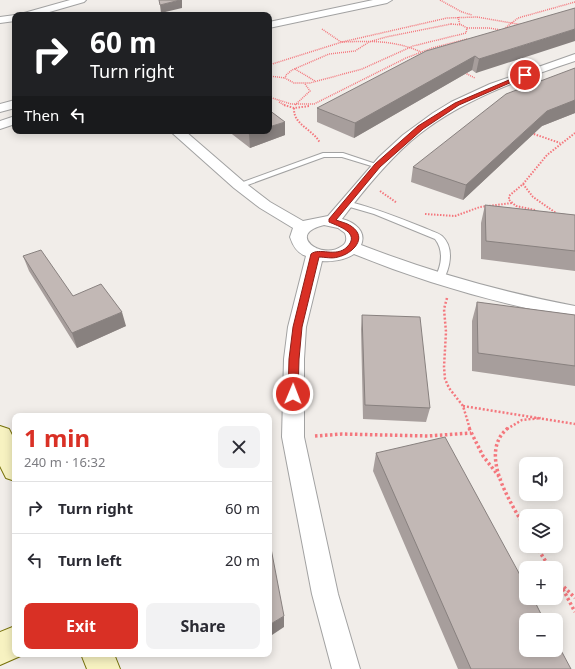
<!DOCTYPE html>
<meta charset="utf-8">
<style>
body{margin:0;font-family:"Noto Sans",sans-serif;background:#f2f2f3;color:#2b2b33;height:100vh;display:flex;flex-direction:column;font-size:15px;white-space:nowrap}
*{box-sizing:border-box;margin:0}
p{font-size:13px;color:#7c7c81}
.icon{flex:none;width:22px;height:22px;fill:none;stroke:currentColor;stroke-width:2;stroke-linecap:round;stroke-linejoin:round}
.map{position:relative;flex:1;overflow:hidden}
.drawer{position:absolute;left:12px;top:413px;width:260px;height:244px;display:flex;flex-direction:column;background:#fff;border-radius:8px;box-shadow:0 2px 10px #0003}
.drawer>*{flex:none}
.top-card{position:absolute;left:12px;top:12px;width:260px;height:122px;border-radius:8px;box-shadow:0 2px 10px #0003;background:#202124;color:#fff;overflow:hidden}
.buttons{position:absolute;left:519px;top:457px;display:grid;gap:8px}
.buttons a{display:grid;place-items:center;width:44px;height:44px;border-radius:8px;background:#fff;box-shadow:0 2px 10px #0003;font-size:20px}
.pin{position:absolute;display:grid;place-items:center;width:34px;height:34px;color:#fff;margin:-17px;border:2px solid #fff;border-radius:50%;box-shadow:0 1px 4px #0007}
.me{position:absolute;width:44px;margin:-22px;rotate:1deg;stroke-linejoin:round;filter:drop-shadow(0 0 3px #0008)}
.turn{display:flex;align-items:center;gap:14px;height:84px;padding:0 12px;font-size:18px}
.turn .icon{width:52px;height:52px;stroke-width:2.5}
.turn b{display:block;font-size:28px;line-height:34px}
.then{display:flex;align-items:center;height:38px;padding:0 12px;background:#0003;gap:8px;font-size:15px}
.round{display:grid;place-items:center;flex:none;width:42px;height:42px;border-radius:8px;background:#f2f2f3}
.overview{display:flex;align-items:center;justify-content:space-between;height:68px;padding:0 12px}
h1{font-size:24px;font-weight:700;line-height:30px;color:#d93025}
.action{display:flex;gap:8px;margin-top:auto;padding:8px 12px}
.action a{flex:1;height:46px;border-radius:8px;background:#d93025;color:#fff;font-size:16px;font-weight:700;line-height:46px;text-align:center}
.action a+a{background:#f2f2f3;color:#2b2b33}
ul{padding:0;list-style:none}
li{display:flex;align-items:center;gap:12px;height:52px;padding:0 12px;border-top:1px solid #e1e1e2}
li div{flex:1}
li b{display:block;font-size:15px}
li em{font-style:normal}
.map>svg:first-child{display:block}
.lines{fill:none;stroke-linecap:round;stroke-linejoin:round}
.lane-casing{stroke:#a2a2a2;stroke-width:2}
.street-casing{stroke:#a2a2a2;stroke-width:2}
.secondary-casing{stroke:#77720a;stroke-width:2}
.path-far3{stroke:#f4777d;stroke-width:1.5;stroke-dasharray:1 1;stroke-linecap:butt}
.path-far2{stroke:#f4777d;stroke-width:2;stroke-dasharray:1.5 1.5;stroke-linecap:butt}
.path-far1{stroke:#f4777d;stroke-width:2.5;stroke-dasharray:2 2;stroke-linecap:butt}
.path{stroke:#f4777d;stroke-width:3.5;stroke-dasharray:2.5 2.5;stroke-linecap:butt}
.lane{fill:#fff;fill-rule:evenodd}
.street{fill:#fff;fill-rule:evenodd}
.secondary{fill:#f7f2c1;fill-rule:evenodd}
.path-bridge{stroke:#f4777d;stroke-width:1.5;stroke-dasharray:1 1;stroke-linecap:butt}
.wall{fill:#a79e9c}
.shaded-wall{fill:#88817f}
.building{fill:#c2b8b5;stroke:#88817f}
.route{fill:#d93025;stroke:#8d1f18}
</style>
<div class="map">
<svg width="575" height="669" viewBox="0 0 575 669">
<rect width="100%" height="100%" fill="#f1ede9"/>
<g class="lines">
<g class="lane-casing">
<path id="lane" d="M323 153H343L382 166 378 168 342 157H324L242 187H236L235 185Z
M343 201H346C372 207 397 217 422 227 428 230 437 232 442 236 455 248 450 269 442 282H436L434 280C441 267 445 252 435 239L374 214 343 205Z"/>
</g>
<g class="street-casing">
<path id="street" d="M70 0H86L84 2 39 15H23L24 13Z
M373 0H392L387 3 269 28V22Z
M15 15V21L0 23V17Z
M575 54V61C518 80 458 101 411 141 385 164 363 191 342 219 354 222 367 231 361 245 431 272 501 292 575 306V318C499 304 425 283 354 254 345 260 332 262 322 261L306 327 304 359V437L338 594 360 669H332L312 594 282 437 284 359 288 327 306 256C297 253 293 246 290 237L293 228 260 208 234 188 170 131H185L244 182 270 202 303 221 328 216 379 157 403 135 433 113 451 102 490 84ZM324 225 338 228 345 233C347 238 347 243 342 246 322 261 285 234 324 225Z
M15 100V108L0 112V104Z
M15 116V124L0 129V121Z"/>
</g>
<g class="secondary-casing">
<path id="secondary" d="M0 426 9 429 15 441V481L6 478 0 466Z
M15 626V654H25L0 665V632Z
M81 654H114L120 669H87Z"/>
</g>
<path class="path-far3" d="M440 0 462 12 472 15
M458 17 460 25
M477 17 523 25
M451 24 462 25 467 28 466 33 413 46 362 69 310 83H294L285 78 286 75 292 70 329 54 355 51 369 42 386 37Z
M467 28H489L501 30
M322 29 341 42
M504 29 518 18 575 2
M269 65 342 42 447 18 477 17
M295 69 315 81
M463 72 475 78
M269 76 285 78
M269 97 291 104H314L406 58 432 48 467 39
M279 102 286 106
M295 105 310 91 305 84
M308 106H310"/>
<path class="path-far2" d="M284 105 294 108 310 106
M294 108C293 125 313 129 320 143
M531 133 560 143
M523 184 533 197 556 213
M380 191 397 203
M535 210 516 206 509 200V196L523 184 547 155 575 133
M425 214 455 216 480 207 512 203"/>
<path class="path-far1" d="M447 298 444 309 446 332 444 367 445 379 449 388 463 406 470 429
M463 406 575 424
M507 429 522 420 541 418"/>
<path class="path" d="M469 428 483 456 501 479
M508 428C477 453 511 503 526 529
M315 436 342 434 428 436 471 433
M536 546 550 568
M556 576 575 612
M564 587 575 598"/>
<use href="#lane" class="lane"/>
<use href="#street" class="street"/>
<use href="#secondary" class="secondary"/>
<path class="path-bridge" d="M342 42C371 41 394 40 421 52"/>
</g>
<path class="wall" d="M575 8 476 73 472 70 354 138 317 122V108Z
M575 68V113L542 126 463 200 411 182 413 167Z
M285 122V135L250 148 228 131H269Z
M485 205 575 215V271L481 259V223Z
M23 256 73 296 126 326 77 348 29 271Z
M477 302 575 315V386L472 371V321Z
M362 315 430 408 426 422 363 419 361 329Z
M376 453 571 669H458L373 471Z"/>
<path class="shaded-wall" d="M180 0H182V8L161 13 160 5Z
M575 29V41L476 73 479 59Z
M475 56 472 70 354 138 355 123Z
M575 100V113L542 126 463 200 466 185 547 111Z
M285 122V135L250 148 249 134 258 131H269V127Z
M122 312 126 326 77 348 72 333Z
M284 616V627L269 637V625Z"/>
<path class="building" d="M159 0H180L160 5Z
M575 8V29L479 59 475 56 355 123 317 108 426 51Z
M575 68V100L547 111 466 185 413 167 506 94Z
M269 110 285 122 269 127Z
M245 131H258L249 134Z
M485 205 575 215V251L486 241Z
M41 250 73 296 101 284 122 312 72 333 23 256Z
M477 302 575 315V366L478 353Z
M362 315 420 317 430 408 365 405Z
M445 437 526 586V598H533L544 620H526V650H556V641L571 669H471L376 453Z
M269 538 284 616 269 625Z"/>
<path class="route" d="M523 74 528 75 459 105 423 129 380 167 336 220C341 222 347 223 351 226 369 238 352 254 338 257 332 259 325 257 319 257L302 327 299 359 298 394 297 396H289L288 394 289 359 293 327 311 254C319 247 336 258 347 247 361 233 338 226 329 222V219L375 164 418 126 455 103Z"/>
</svg>
<div class="buttons">
<a><svg class="icon" aria-label="sound" viewBox="0 0 24 24"><path d="M4 9h4l5-4v14l-5-4H4zM17 9q2 3 0 6"/></svg></a>
<a><svg class="icon" aria-label="layers" viewBox="0 0 24 24"><path d="M12 4l9 5-9 5-9-5zM3 14l9 5 9-5"/></svg></a>
<a>+</a>
<a>−</a>
</div>
<div class="pin" style="left:525px;top:75px;background:#d93025"><svg class="icon" aria-label="arrive" viewBox="0 0 24 24"><path d="M6 21V4h12l-3 4 3 4H6"/></svg></div>
<svg class="me" style="left:293px;top:394px" viewBox="-20 -20 40 40"><circle r="17" fill="#d93025" stroke="#fff" stroke-width="3"/><path d="M0-11L8 9 0 5-8 9z" fill="#fff"/></svg>
<div class="top-card">
<div class="turn"><svg class="icon" aria-label="right" viewBox="0 0 24 24"><path d="M7 20v-9h11M14 6l5 5-5 5"/></svg><div><b>60 m</b>Turn right</div></div>
<div class="then">Then<svg class="icon" aria-label="left" viewBox="0 0 24 24"><path d="M17 20v-9H6M10 6l-5 5 5 5"/></svg></div>
</div>
<section class="drawer">
<div class="overview"><div><h1>1 min</h1><p>240 m · 16:32</p></div><a class="round"><svg class="icon" aria-label="close" viewBox="0 0 24 24"><path d="M6 6l12 12M18 6L6 18"/></svg></a></div>
<ul>
<li><svg class="icon" aria-label="right" viewBox="0 0 24 24"><path d="M7 20v-9h11M14 6l5 5-5 5"/></svg><div><b>Turn right</b></div><em>60 m</em></li>
<li><svg class="icon" aria-label="left" viewBox="0 0 24 24"><path d="M17 20v-9H6M10 6l-5 5 5 5"/></svg><div><b>Turn left</b></div><em>20 m</em></li>
</ul>
<div class="action"><a>Exit</a><a>Share</a></div>
</section>
</div>
